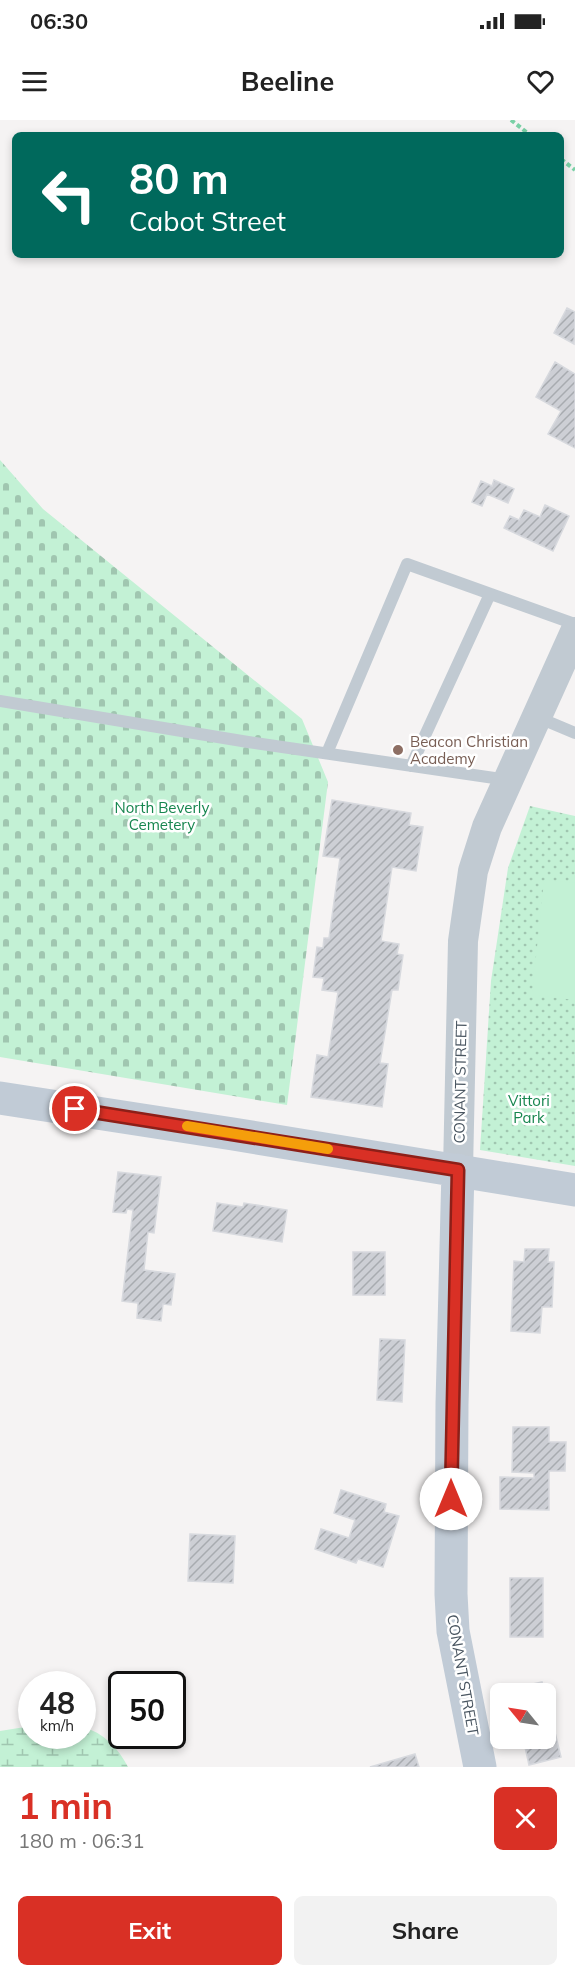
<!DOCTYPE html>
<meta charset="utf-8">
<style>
body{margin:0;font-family:Mulish,sans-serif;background:#f2f2f2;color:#222;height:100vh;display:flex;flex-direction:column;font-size:22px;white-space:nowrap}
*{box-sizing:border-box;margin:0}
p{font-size:20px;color:#767676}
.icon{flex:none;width:33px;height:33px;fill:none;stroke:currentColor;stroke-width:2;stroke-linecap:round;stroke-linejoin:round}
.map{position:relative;height:1647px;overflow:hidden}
.sheet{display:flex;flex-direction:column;background:#fff;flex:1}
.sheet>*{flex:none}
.guide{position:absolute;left:12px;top:12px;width:552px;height:126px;border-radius:9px;box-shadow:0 3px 9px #0003;background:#00695c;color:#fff;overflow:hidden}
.needle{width:39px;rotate:300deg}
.fabs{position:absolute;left:490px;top:1563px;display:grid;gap:12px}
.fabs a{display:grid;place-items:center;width:66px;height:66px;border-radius:9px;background:#fff;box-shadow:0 3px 9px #0003;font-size:30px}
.speed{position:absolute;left:18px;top:1551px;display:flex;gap:12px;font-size:30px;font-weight:700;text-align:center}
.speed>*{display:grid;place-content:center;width:78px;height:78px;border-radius:50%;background:#fff;box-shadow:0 3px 9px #0003;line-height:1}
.speed small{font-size:15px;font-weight:400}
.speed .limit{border:3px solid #111;border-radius:9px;background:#fff;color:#111}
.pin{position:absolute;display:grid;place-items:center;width:51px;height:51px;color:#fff;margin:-26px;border:3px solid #fff;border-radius:50%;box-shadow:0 2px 6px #0007}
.me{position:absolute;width:66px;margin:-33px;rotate:0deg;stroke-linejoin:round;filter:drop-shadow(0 0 4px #0008)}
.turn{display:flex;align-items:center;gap:21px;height:126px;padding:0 18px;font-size:27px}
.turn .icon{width:78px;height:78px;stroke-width:2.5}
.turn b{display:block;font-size:42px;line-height:51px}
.round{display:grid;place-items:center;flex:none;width:63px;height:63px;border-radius:9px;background:#f2f2f2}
.head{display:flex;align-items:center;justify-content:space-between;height:102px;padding:0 18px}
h1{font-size:36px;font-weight:700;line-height:45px;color:#d93025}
.primary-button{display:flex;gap:12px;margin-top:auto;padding:12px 18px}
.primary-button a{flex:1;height:69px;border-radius:9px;background:#d93025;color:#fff;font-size:24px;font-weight:700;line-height:69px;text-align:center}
.primary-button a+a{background:#f2f2f2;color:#222}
.status{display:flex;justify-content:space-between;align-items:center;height:42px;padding:0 30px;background:#fff;direction:ltr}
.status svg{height:16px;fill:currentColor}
header{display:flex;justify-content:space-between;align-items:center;height:78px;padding:0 18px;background:#fff;font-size:27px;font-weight:700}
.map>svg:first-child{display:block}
.green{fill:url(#green-dots)}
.wetland{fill:url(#wetland-marsh)}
.cemetery{fill:url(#cemetery-stones)}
.pitch{fill:#c3f1d5}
.building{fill:url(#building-hatch);stroke:#d7d9de;stroke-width:1.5}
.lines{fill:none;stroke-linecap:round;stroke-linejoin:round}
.path{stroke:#7ad0a6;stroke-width:4;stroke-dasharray:4.5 3;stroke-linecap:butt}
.service{stroke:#c1cad2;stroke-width:12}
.tertiary{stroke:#c1cad2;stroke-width:30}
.secondary{stroke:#c1cbd6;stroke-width:33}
.route-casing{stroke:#8d1f18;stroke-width:15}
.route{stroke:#d93025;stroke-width:10}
.slow{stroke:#f59e0b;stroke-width:10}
.education-dot{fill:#8d6e63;stroke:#fff;stroke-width:2}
.labels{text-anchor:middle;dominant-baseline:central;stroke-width:5;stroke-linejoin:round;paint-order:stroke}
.education-label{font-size:15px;fill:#785e54;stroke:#fff;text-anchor:start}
.park-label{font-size:15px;fill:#17864f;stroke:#fff}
.street-label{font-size:15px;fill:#4a5661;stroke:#fff}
</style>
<div class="status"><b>06:30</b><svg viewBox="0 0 49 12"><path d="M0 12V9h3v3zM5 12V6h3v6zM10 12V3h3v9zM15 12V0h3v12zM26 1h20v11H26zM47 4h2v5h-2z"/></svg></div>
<header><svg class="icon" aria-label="menu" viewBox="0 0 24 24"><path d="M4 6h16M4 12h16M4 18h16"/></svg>Beeline<svg class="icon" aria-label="heart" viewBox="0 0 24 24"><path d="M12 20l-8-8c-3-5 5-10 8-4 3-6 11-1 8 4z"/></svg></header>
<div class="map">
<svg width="575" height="1647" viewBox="0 0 575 1647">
<defs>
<pattern id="green-dots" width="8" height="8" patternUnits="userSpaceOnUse" patternTransform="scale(1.5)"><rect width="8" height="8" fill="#c3f1d5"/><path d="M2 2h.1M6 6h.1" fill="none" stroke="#a0c6b0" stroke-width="1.8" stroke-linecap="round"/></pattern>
<pattern id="wetland-marsh" width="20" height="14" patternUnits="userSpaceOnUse" patternTransform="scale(1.5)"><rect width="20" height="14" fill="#c3f1d5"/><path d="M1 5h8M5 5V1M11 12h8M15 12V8" fill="none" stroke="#a0c6b0"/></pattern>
<pattern id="cemetery-stones" width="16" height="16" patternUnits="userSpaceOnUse" patternTransform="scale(1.5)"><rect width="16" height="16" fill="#c3f1d5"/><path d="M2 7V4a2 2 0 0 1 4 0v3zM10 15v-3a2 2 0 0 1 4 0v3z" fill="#a0c6b0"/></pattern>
<pattern id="building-hatch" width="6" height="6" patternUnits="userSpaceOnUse" patternTransform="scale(1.5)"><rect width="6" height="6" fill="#cdcfd5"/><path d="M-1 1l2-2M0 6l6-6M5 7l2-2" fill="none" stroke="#a8abb0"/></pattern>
</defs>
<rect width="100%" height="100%" fill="#f5f3f3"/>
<path class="green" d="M530 686 575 696V1046L480 1030 491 861 508 748Z"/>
<path class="wetland" d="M31 1606 32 1616H82L83 1607C104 1613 118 1628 128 1647H0V1611Z"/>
<path class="cemetery" d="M0 340 43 389 302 599 328 662 287 985 0 937Z"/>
<path class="pitch" d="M544 760 575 763V880L532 875Z"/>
<path class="building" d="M567 188 575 192 574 224 554 213Z
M555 242 575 254V328L548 314 561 291 536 277Z
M494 360 514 369 508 383 487 374 482 386 472 382 481 361 492 366Z
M545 385 569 396 553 431 504 408 510 396 519 400 524 390 540 397Z
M332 680 411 693 409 705 423 707 416 751 392 747 381 821 399 824 397 834 403 835 398 870H392L380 943 388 944 382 987 311 977 317 935 328 937 338 872 322 870 324 858 313 857 317 827 323 828 324 818H329L340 738 323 736Z
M118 1052 161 1057 154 1113 148 1112 144 1150 175 1154 171 1185 163 1184 161 1201 137 1198 138 1183 122 1181 133 1090 127 1089 126 1093 113 1092Z
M217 1083 243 1087 244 1083 287 1090 282 1122 213 1111Z
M525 1129H549L548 1142H554L552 1187H542L540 1213 511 1211 514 1141 524 1142Z
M353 1132H385V1175H353Z
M380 1219 405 1220 402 1282 377 1280Z
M513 1307H549V1322H566L565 1351H549V1390L500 1389V1357L534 1358V1353L512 1352Z
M341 1370 386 1384 384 1392 399 1396 383 1447 358 1439 356 1443 315 1429 321 1409 349 1418 355 1400 334 1393Z
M190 1414 235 1416 233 1463 188 1461Z
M510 1458H543V1517H510Z
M542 1562 545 1574H512L511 1569Z
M546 1576 561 1637 529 1645 523 1618H546Z
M415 1634 419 1647H370Z"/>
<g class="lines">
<path class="path" d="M511 0 530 15
M561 39 575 50"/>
<path class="service" d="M0 581 248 622 508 660
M537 597 575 613
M327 633 407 444 575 504
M411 646 490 474"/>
<path class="tertiary" d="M458 1050 463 821 473 751 487 707 575 512"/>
<path class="secondary" d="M0 978 233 1014 575 1070
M458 1050 452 1284 451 1474 453 1511 480 1647"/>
</g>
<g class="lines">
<g class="route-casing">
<path id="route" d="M75 989 458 1050 451 1379"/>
</g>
<use href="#route" class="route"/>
<path class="slow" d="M187 1006 328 1029"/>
</g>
<circle class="education-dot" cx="398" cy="630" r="6"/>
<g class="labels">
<g class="education-label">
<text x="410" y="621">Beacon Christian<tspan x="410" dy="17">Academy</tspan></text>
</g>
<g class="park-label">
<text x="162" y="687">North Beverly<tspan x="162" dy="17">Cemetery</tspan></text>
<text x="529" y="980">Vittori<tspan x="529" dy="17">Park</tspan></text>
</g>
<g class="street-label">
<text transform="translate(460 962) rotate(-89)">CONANT STREET</text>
<text transform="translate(463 1555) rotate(80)">CONANT STREET</text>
</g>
</g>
</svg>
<div class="fabs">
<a><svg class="needle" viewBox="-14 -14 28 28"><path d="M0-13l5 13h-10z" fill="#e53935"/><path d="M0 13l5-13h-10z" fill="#767676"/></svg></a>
</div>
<div class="speed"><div>48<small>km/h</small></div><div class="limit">50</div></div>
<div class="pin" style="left:75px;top:989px;background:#d93025"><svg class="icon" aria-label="arrive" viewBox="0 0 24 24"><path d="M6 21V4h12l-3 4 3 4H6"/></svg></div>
<svg class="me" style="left:451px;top:1379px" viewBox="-20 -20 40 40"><circle r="19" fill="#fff"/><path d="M0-13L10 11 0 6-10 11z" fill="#d93025"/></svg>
<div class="guide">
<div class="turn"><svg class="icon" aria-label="left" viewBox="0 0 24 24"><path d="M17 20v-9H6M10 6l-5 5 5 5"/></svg><div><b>80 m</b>Cabot Street</div></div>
</div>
</div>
<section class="sheet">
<div class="head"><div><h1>1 min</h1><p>180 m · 06:31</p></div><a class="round" style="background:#d93025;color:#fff"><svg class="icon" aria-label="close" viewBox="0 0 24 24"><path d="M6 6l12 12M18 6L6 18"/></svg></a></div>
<div class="primary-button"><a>Exit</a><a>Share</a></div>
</section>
